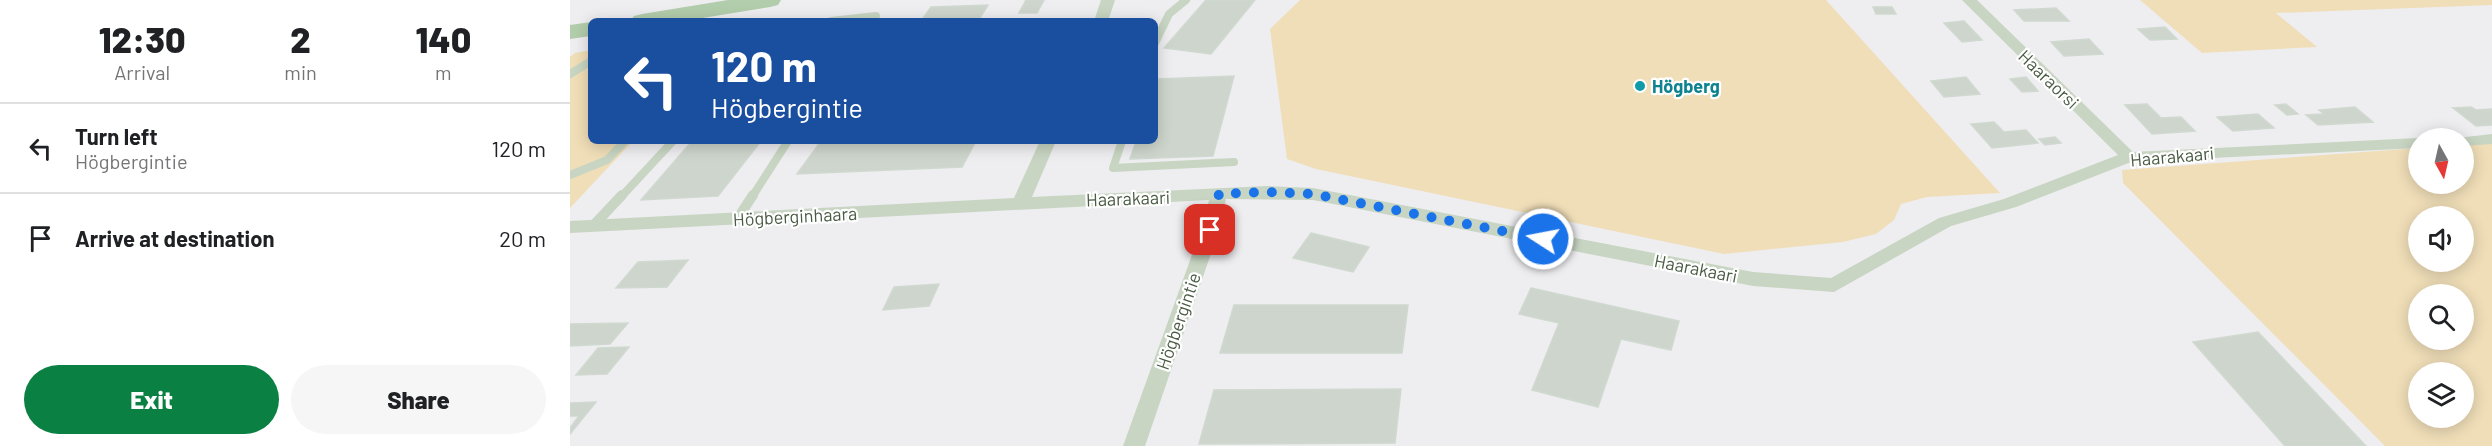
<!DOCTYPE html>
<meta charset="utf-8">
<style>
body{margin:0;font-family:Barlow,sans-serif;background:#f6f6f6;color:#202124;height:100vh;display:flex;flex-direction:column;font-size:22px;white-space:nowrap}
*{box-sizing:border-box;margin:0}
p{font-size:20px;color:#757577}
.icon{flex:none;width:33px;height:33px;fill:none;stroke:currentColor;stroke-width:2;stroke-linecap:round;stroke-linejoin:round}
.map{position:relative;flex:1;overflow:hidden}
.details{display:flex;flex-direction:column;background:#fff;width:570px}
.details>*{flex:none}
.banner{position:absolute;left:18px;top:18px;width:570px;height:126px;border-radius:9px;box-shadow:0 3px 15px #0003;background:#1a4fa0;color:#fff;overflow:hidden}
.needle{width:39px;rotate:172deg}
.buttons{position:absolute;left:1838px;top:128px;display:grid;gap:12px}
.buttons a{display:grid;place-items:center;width:66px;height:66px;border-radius:50%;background:#fff;box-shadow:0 3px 15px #0003;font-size:30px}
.pin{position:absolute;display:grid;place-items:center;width:51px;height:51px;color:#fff;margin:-26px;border-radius:12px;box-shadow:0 3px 9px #0006}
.me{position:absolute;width:66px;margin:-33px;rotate:281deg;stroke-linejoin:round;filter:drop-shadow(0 0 4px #0008)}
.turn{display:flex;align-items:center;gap:21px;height:126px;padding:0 24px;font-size:27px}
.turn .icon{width:78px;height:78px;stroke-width:2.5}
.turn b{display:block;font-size:42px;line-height:51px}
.eta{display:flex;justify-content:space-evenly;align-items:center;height:102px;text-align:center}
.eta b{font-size:36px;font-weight:800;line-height:42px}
.button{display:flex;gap:12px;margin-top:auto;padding:12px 24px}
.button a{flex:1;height:69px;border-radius:36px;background:#0b8043;color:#fff;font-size:24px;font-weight:800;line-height:69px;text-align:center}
.button a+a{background:#f6f6f6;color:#202124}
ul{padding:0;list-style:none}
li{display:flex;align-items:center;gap:18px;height:90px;padding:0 24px;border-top:2px solid #e0e0e0}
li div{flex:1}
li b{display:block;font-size:22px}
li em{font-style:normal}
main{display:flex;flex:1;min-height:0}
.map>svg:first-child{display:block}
.green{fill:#f0deb8;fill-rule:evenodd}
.building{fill:#cdd5cc;stroke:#d0d9d0;stroke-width:1.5}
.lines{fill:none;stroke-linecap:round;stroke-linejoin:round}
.lane-far1{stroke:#c7d5c2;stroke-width:8}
.lane{stroke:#c7d5c2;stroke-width:10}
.street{fill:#c7d5c2;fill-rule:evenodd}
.primary{fill:#b2cdab;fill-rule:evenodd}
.route{stroke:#1a73e8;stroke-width:10;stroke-dasharray:0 18}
.culture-dot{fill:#0f9aa8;stroke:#fff;stroke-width:2}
.labels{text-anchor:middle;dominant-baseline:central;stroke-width:4.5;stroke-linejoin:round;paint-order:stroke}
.street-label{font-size:18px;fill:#4a5b44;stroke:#fff}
.culture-label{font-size:18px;font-weight:bold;fill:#0d838f;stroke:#fff;text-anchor:start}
</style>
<main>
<section class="details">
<div class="eta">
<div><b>12:30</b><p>Arrival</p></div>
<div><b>2</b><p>min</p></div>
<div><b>140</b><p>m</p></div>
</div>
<ul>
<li><svg class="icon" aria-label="left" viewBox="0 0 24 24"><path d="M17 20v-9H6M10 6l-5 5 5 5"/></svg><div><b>Turn left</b><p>Högbergintie</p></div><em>120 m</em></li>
<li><svg class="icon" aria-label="arrive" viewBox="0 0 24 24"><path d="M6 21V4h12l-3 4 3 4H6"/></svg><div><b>Arrive at destination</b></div><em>20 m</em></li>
</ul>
<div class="button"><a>Exit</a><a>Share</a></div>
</section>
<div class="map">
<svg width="1922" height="446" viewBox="0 0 1922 446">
<rect width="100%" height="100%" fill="#eeedf0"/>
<path class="green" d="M730 0H1256L1430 193 1357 197 1331 204 1324 220 1306 234 1273 242 1154 254 746 169 717 159 700 29Z
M1570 0H1922V5L1706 13 1747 47 1632 53Z
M21 50V141H63L0 208V57L5 53Z
M1922 137V446H1815L1553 183 1552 170 1848 148V183H1893V138ZM1848 216H1893V261H1848ZM1848 294H1893V339H1848ZM1848 372H1893V417H1848Z"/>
<path class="building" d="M456 0H474L467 13H449Z
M636 0H685L641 54 594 48Z
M418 5 408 21H351L361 7Z
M1303 7H1322L1326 14H1306Z
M1486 8 1499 21H1454L1444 10Z
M1394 21 1412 40 1392 42 1374 23Z
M1595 27 1607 39 1580 40 1568 29Z
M1519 39 1533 54 1494 56 1481 42Z
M664 76 643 156 560 159 566 141H585V89L588 79Z
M1396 77 1410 94 1374 97 1361 81Z
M1456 77 1468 91 1452 92 1440 79Z
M1577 104 1591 118 1611 117 1625 131 1582 134 1555 105Z
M1716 104 1728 114 1717 115 1705 105Z
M1785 107 1803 122 1748 125 1736 115 1754 114 1749 110Z
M1901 107 1906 110 1922 109V125L1906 126 1883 108Z
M1688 114 1704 128 1663 131 1647 117Z
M1424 122 1434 132 1456 130 1468 143 1422 148 1401 124Z
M1485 137 1491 143 1475 145 1469 139Z
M122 141H191L148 196 71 200Z
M251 141H406L392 167 227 174Z
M741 233 799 247 783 272 723 258Z
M118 260 97 287 46 288 68 262Z
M369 284 359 306 313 310 324 287Z
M961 288 1109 321 1101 350 1051 339 1028 407 962 390 989 323 949 314Z
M664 305H838L832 353H650Z
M58 323 40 344 0 346V324Z
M1688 332 1796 446H1715L1623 342Z
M59 347 37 374 6 375 28 348Z
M831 389 825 443 629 444 644 390Z
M26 402 0 434V428L9 416H0V403Z"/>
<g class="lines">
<path class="lane-far1" d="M261 21 306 16 303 21
M585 43 599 14 616 0
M0 74 21 61
M552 141 543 168 664 162
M0 175 37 160 55 141
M51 197 103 141
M182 197 218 141"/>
<path class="lane" d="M168 218 183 195
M23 226 52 195"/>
<path class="street" d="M531 0H545L538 21H524Z
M1392 0H1407L1563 152 1848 138V148L1561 162 1446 207 1381 226 1264 292 1183 286 743 200 656 199 649 230 575 446H553L631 230 639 200 0 233V221L444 198 470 141H486L462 197 697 186 743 188 1183 272 1261 278 1369 218 1434 199 1548 155Z
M1922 134V144L1893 146V138H1887Z"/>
<path class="primary" d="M158 0H211L208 5 200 7 114 21H60L64 16 72 14Z
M21 22V36L0 39V25Z"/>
</g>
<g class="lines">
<path class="route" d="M640 230 649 194 697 192 743 194 973 239"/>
</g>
<circle class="culture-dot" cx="1070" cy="86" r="6"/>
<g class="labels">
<g class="street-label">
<text transform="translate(1479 79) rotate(44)">Haaraorsi</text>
<text transform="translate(1602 156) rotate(-5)">Haarakaari</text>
<text transform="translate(558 198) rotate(-2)">Haarakaari</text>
<text transform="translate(225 216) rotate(-3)">Högberginhaara</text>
<text transform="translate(1126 268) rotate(11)">Haarakaari</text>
<text transform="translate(608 321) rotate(-71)">Högbergintie</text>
</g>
<g class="culture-label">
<text x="1082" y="86">Högberg</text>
</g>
</g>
</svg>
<div class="buttons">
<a><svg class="needle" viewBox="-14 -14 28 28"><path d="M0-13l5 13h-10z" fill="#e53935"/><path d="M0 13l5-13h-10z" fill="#757577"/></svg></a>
<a><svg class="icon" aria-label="sound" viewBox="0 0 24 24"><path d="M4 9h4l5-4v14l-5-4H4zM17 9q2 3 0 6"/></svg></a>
<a><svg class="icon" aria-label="search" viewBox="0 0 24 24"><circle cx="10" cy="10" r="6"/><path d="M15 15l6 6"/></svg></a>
<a><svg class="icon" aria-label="layers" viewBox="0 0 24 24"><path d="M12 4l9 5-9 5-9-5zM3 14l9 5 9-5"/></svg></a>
</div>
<div class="pin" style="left:640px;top:230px;background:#d93025"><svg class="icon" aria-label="arrive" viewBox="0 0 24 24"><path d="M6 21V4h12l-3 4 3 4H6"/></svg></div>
<svg class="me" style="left:973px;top:239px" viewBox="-20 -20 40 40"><circle r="17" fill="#1a73e8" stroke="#fff" stroke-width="3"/><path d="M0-11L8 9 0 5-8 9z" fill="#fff"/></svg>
<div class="banner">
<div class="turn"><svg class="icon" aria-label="left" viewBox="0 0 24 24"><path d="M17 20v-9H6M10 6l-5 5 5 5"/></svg><div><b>120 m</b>Högbergintie</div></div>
</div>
</div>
</main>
